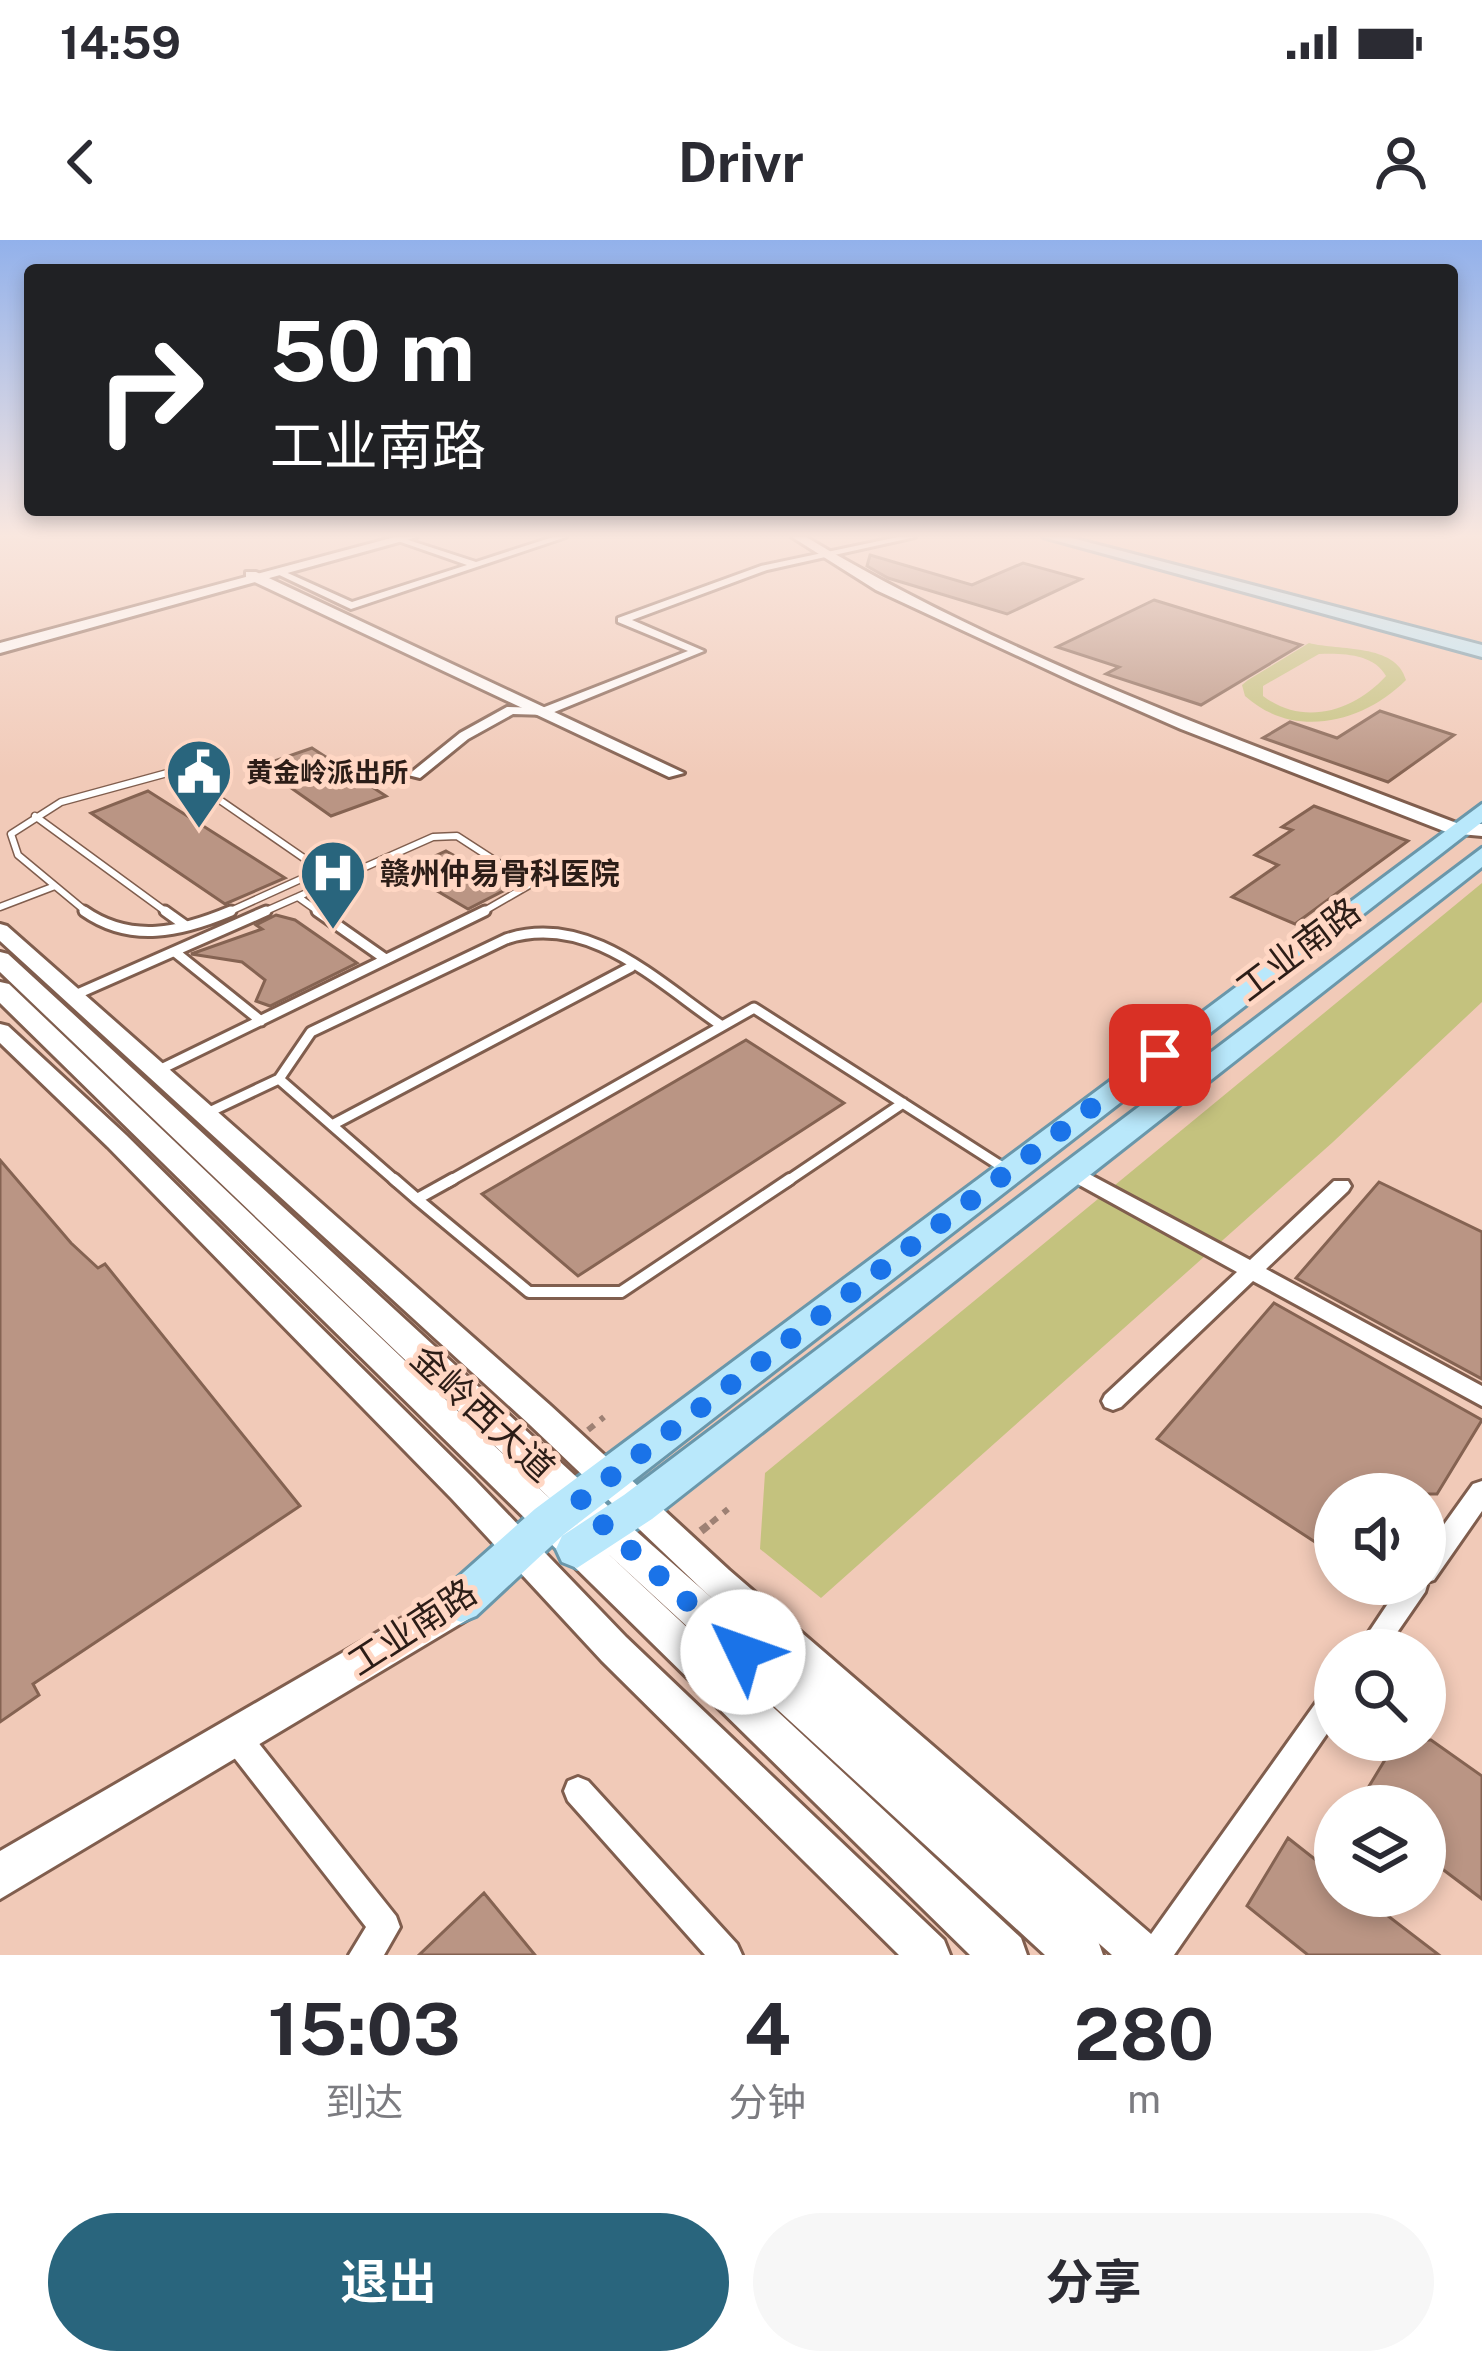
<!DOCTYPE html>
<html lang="zh">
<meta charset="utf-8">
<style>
body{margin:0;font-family:"Public Sans","Noto Sans SC",sans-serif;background:#f7f7f7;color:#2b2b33;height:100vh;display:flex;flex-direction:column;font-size:45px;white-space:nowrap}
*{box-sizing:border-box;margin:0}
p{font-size:39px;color:#7c7c81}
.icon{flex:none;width:66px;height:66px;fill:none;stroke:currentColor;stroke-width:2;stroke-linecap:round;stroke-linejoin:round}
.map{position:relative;height:1715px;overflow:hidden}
.details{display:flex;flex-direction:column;background:#fff;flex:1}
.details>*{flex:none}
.top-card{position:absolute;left:24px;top:24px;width:1434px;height:252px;border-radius:12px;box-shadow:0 6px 18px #0003;background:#202124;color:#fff;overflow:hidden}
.buttons{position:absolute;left:1314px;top:1233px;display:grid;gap:24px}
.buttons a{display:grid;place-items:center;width:132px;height:132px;border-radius:50%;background:#fff;box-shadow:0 6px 18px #0003;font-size:60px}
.pin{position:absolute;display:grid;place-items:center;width:102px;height:102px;color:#fff;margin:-51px;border-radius:24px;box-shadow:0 6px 18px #0006}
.me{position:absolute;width:132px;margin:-66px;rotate:312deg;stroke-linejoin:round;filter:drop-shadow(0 0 9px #0008)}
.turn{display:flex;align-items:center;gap:42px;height:252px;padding:0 48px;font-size:54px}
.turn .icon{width:156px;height:156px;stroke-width:2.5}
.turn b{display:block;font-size:84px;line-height:102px}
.eta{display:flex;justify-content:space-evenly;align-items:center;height:204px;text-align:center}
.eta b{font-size:72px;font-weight:700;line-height:84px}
.button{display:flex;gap:24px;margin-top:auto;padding:24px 48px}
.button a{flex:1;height:138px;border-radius:72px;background:#29657d;color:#fff;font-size:48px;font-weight:700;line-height:138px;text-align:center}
.button a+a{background:#f7f7f7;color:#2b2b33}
.status{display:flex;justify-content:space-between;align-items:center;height:84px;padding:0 60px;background:#fff;direction:ltr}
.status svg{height:33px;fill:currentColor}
header{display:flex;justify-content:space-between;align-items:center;height:156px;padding:0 48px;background:#fff;font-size:54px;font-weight:700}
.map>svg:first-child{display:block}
.green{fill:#c4c27e;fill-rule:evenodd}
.building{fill:#ba9584;stroke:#856352;stroke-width:3}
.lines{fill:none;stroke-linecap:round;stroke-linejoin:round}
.service-far2-casing{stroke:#805e4e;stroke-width:9}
.service-far1-casing{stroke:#805e4e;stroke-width:15}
.service-casing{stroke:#805e4e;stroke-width:16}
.minor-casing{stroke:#805e4e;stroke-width:6}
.tertiary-casing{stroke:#805e4e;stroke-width:6}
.secondary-casing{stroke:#805e4e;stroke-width:6}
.primary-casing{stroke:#6a97aa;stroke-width:6}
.path-far1{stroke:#9e8174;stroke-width:6;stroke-dasharray:8 8;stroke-linecap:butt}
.path{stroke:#9e8174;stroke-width:8;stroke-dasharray:9 9;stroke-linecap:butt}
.service-far2{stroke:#fff;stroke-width:6}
.service-far1{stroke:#fff;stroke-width:9}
.service{stroke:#fff;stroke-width:10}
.minor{fill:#fff;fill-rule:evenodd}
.tertiary{fill:#fff;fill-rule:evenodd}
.secondary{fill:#fff;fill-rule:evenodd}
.primary{fill:#b9e8fb;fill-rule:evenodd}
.route{stroke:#1a73e8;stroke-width:21;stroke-dasharray:0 37.8}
.labels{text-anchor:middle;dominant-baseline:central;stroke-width:10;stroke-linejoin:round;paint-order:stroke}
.far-poi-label{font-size:27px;font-weight:bold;fill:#2c1d17;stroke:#ffd7c4;text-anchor:start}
.poi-label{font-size:30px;font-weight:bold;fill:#2c1d17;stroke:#ffd7c4;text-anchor:start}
.near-street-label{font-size:36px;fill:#2c1d17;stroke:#ffd7c4}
</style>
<div class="status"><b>14:59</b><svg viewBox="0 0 49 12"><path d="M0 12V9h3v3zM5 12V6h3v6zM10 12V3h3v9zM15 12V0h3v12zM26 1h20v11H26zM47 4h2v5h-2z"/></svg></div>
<header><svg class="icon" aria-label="back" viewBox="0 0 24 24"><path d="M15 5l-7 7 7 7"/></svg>Drivr<svg class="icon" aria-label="person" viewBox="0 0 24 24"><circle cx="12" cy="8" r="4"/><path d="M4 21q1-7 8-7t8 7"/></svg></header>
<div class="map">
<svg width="1482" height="1715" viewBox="0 0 1482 1715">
<rect width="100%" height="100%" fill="#f1cab8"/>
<path class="green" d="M1309 403C1339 411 1396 403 1406 440 1363 483 1294 500 1245 456L1242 445 1248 440ZM1319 414C1343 413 1374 414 1386 436 1354 471 1304 487 1263 456V446Z
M1482 643V762L1333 902 821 1358 760 1309 765 1233Z"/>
<path class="building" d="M870 315 972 345 1023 323 1081 339 1007 374 888 338 867 326Z
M1154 360 1301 405 1201 465 1106 434 1119 427 1057 407Z
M1380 471 1454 495 1388 542 1263 498 1290 482 1337 498Z
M312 508 386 556 331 576 260 526Z
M148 551 285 638 225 664 91 573Z
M1314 566 1408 601 1295 684 1232 657 1278 625 1255 615 1292 590 1282 587Z
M446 611 511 647 468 669 403 631Z
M276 675 295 680 357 723 270 766 256 761 265 740 242 722 191 714 262 689 256 685Z
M746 800 844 863 578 1036 482 954Z
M0 920 71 1003 98 1028 105 1024 300 1266 33 1444 39 1455 0 1482Z
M1379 942 1482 992V1139L1296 1038Z
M1274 1063 1482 1180 1437 1254H1335V1315L1157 1199Z
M1397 1500H1431L1482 1536V1659L1425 1616V1566H1357Z
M1288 1598 1335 1635V1656H1362L1439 1715H1308L1247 1666Z
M484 1653 535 1715H419Z"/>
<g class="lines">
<g class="service-far2-casing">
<path id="service-far2" d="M35 576 169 674
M298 657 322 674
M0 667 55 646
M89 674 18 615 11 594 61 562 171 532 185 536 321 630 224 674
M259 674 433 597 457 596 531 644 479 674"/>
</g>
<g class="service-far1-casing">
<path id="service-far1" d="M84 671C131 704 181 692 231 671
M165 671 186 686
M317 671 384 718
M175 712 261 781
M75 755 266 671
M157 831 485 671
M279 839 311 792 506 699C589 672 657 742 722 786
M205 874 279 839 397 942
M332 885 631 727
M448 942 754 768 1004 928
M786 942 903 863"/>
</g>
<g class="service-casing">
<path id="service" d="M394 939 417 959 453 939
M417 959 529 1052H621L790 939"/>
</g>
<g class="minor-casing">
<path id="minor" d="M399 297 476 322 553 297H566L351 369 273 332 281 330 352 362 467 325 398 301Z
M898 297H915L767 330 632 380 704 411 547 475 513 474 468 499 420 538 408 535 460 493 507 467 542 468 688 411 618 382V378L761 326Z
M1072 925 1250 1020 1334 941H1348L1351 946 1348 951 1266 1029 1482 1146V1166L1253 1041 1121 1167 1113 1170 1105 1167 1102 1161 1105 1155 1237 1032 1065 937 1062 932Z
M1482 1241V1271L1434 1340 1428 1342 1425 1352 1385 1410H1357L1401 1344H1425V1311L1473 1244Z
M1335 1446V1482L1174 1715H1139L1144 1704 1325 1450Z
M235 1482 245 1486 396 1676 400 1687 384 1715H349L366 1687 225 1506 221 1496 225 1486Z
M578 1537 588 1541 737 1704 742 1715H705L568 1561 564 1551 568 1541Z"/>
</g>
<g class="tertiary-casing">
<path id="tertiary" d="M792 297H806C1010 419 1237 499 1459 584H1482V596L1449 593 1181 489 1074 442 876 350Z
M246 332H256L684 533 669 537 246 338Z
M0 684 7 686 551 1166 729 1330 1158 1700 1164 1715H1112L705 1352 529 1184 0 701Z
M0 784 8 786 126 895 474 1239 626 1397 944 1700 950 1715H899L602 1421 452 1259 108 907 0 803Z"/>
</g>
<g class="secondary-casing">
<path id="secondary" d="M395 297H417L0 413V403Z
M0 712 8 714 620 1277 1097 1698 1103 1715H1045L605 1311 1021 1698 1027 1715H970L0 763V742L9 744 587 1294 0 732Z
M461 1344 475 1349 480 1362 475 1375 0 1659V1611Z"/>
</g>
<g class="primary-casing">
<path id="primary" d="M1043 297H1068L1482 405V417Z
M1482 564V582L563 1295 476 1376 461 1382 446 1376 440 1362 446 1348 535 1269Z
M1482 608V627L652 1279 577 1328 562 1322 556 1309 562 1296 624 1255Z"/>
</g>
<path class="path-far1" d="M588 1190 604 1177
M711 1283 728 1269"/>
<path class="path" d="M701 1291 715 1280"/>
<use href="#service-far2" class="service-far2"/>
<use href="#service-far1" class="service-far1"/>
<use href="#service" class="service"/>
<use href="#minor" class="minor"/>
<use href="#tertiary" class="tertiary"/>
<use href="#secondary" class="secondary"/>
<use href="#primary" class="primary"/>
</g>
<linearGradient id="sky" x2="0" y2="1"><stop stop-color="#92b1eb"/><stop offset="0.55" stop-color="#f9e7df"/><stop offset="1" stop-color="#f9e7df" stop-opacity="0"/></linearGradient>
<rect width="1482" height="537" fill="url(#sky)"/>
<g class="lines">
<path class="route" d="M743 1412 578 1262 1160 815"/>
</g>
<defs>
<g id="civic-pin" transform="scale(3.45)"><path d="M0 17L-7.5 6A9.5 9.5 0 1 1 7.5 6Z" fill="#29657d" stroke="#ffd7c4"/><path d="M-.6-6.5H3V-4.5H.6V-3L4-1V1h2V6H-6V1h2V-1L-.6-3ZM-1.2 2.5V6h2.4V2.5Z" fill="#fff"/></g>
<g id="hospital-pin" transform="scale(3.45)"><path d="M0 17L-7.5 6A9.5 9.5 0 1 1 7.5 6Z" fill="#29657d" stroke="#ffd7c4"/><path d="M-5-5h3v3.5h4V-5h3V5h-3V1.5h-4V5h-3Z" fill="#fff"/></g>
</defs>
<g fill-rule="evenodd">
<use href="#civic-pin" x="199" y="532"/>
<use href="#hospital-pin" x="333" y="633"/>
</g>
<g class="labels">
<g class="far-poi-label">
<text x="246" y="532">黄金岭派出所</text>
</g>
<g class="poi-label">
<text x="380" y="633">赣州仲易骨科医院</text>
</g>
<g class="near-street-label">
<text transform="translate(1298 709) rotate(-37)">工业南路</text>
<text transform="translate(483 1173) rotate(43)">金岭西大道</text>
<text transform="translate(412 1387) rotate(-33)">工业南路</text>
</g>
</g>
</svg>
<div class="buttons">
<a><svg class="icon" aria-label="sound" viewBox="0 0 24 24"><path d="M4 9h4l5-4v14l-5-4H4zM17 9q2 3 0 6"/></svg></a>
<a><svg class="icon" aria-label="search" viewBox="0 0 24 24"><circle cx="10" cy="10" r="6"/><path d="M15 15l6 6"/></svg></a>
<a><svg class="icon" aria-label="layers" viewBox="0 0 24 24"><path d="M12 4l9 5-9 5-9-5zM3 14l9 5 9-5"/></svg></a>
</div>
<div class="pin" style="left:1160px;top:815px;background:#d93025"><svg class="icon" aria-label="arrive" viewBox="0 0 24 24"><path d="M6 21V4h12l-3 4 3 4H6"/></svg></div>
<svg class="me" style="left:743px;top:1412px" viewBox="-20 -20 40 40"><circle r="19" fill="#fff"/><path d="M0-13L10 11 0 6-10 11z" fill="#1a73e8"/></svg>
<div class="top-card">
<div class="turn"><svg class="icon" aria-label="right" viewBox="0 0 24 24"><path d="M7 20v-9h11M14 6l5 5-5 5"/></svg><div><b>50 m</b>工业南路</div></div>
</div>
</div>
<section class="details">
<div class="eta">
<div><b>15:03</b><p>到达</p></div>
<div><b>4</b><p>分钟</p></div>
<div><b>280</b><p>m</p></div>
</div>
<div class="button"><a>退出</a><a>分享</a></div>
</section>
